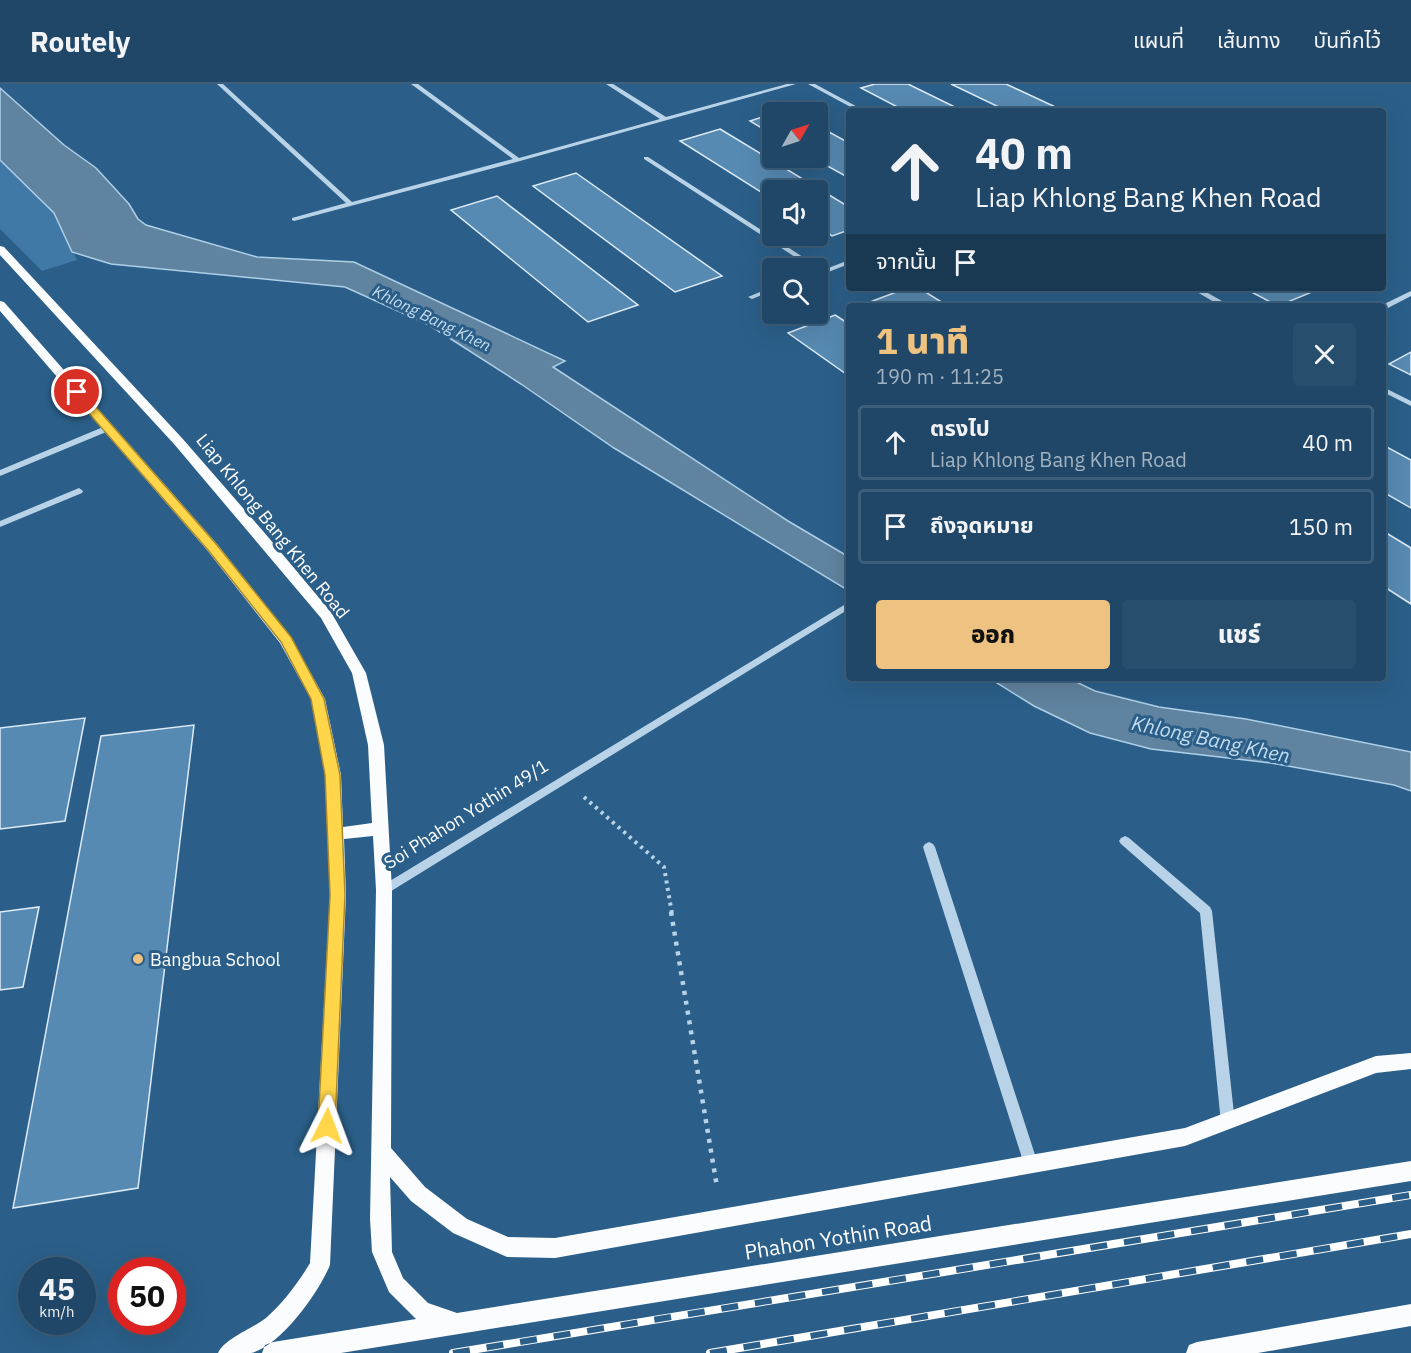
<!DOCTYPE html>
<html lang="th">
<meta charset="utf-8">
<style>
body{margin:0;font-family:"IBM Plex Sans","Noto Sans Thai",sans-serif;background:#284e6d;color:#f1f3f6;height:100vh;display:flex;flex-direction:column;font-size:22px;white-space:nowrap}
*{box-sizing:border-box;margin:0}
p{font-size:20px;color:#a2b2c0}
.icon{flex:none;width:33px;height:33px;fill:none;stroke:currentColor;stroke-width:2;stroke-linecap:round;stroke-linejoin:round}
.map{position:relative;flex:1;overflow:hidden}
.sheet{position:absolute;left:846px;top:219px;width:540px;height:378px;display:flex;flex-direction:column;background:#204767;border-radius:6px;box-shadow:0 6px 24px #0002,0 0 0 2px #3d5f7b}
.sheet>*{flex:none}
.guide{position:absolute;left:846px;top:24px;width:540px;height:183px;border-radius:6px;box-shadow:0 6px 24px #0002,0 0 0 2px #3d5f7b;background:#204767;color:#f1f3f6;overflow:hidden}
.needle{width:39px;rotate:51deg}
.buttons{position:absolute;left:762px;top:18px;display:grid;gap:12px}
.buttons a{display:grid;place-items:center;width:66px;height:66px;border-radius:6px;background:#204767;box-shadow:0 6px 24px #0002,0 0 0 2px #3d5f7b;font-size:30px}
.speed{position:absolute;left:18px;top:1173px;display:flex;gap:12px;font-size:30px;font-weight:700;text-align:center}
.speed>*{display:grid;place-content:center;width:78px;height:78px;border-radius:50%;background:#204767;box-shadow:0 6px 24px #0002,0 0 0 2px #3d5f7b;line-height:1}
.speed small{font-size:15px;font-weight:400}
.speed .limit{border:9px solid #d22;background:#fff;color:#111}
.pin{position:absolute;display:grid;place-items:center;width:51px;height:51px;color:#fff;margin:-26px;border:3px solid #fff;border-radius:50%;box-shadow:0 2px 6px #0007}
.me{position:absolute;width:66px;margin:-33px;rotate:3deg;stroke-linejoin:round;filter:drop-shadow(0 0 4px #0008)}
.turn{display:flex;align-items:center;gap:21px;height:126px;padding:0 30px;font-size:27px}
.turn .icon{width:78px;height:78px;stroke-width:2.5}
.turn b{display:block;font-size:42px;line-height:51px}
.then{display:flex;align-items:center;height:57px;padding:0 30px;background:#0003;gap:12px;font-size:22px}
.round{display:grid;place-items:center;flex:none;width:63px;height:63px;border-radius:6px;background:#284e6d}
.overview{display:flex;align-items:center;justify-content:space-between;height:102px;padding:0 30px}
h1{font-size:36px;font-weight:800;line-height:45px;color:#eec280}
.action{display:flex;gap:12px;margin-top:auto;padding:12px 30px}
.action a{flex:1;height:69px;border-radius:6px;background:#eec280;color:#111;font-size:24px;font-weight:800;line-height:69px;text-align:center}
.action a+a{background:#284e6d;color:#f1f3f6}
ul{padding:0;list-style:none}
li{display:flex;align-items:center;gap:18px;height:75px;margin:0 12px 9px;padding:0 18px;border:3px solid #3d5f7b;border-radius:6px}
li div{flex:1}
li b{display:block;font-size:22px}
li em{font-style:normal}
header{display:flex;align-items:center;gap:36px;box-sizing:border-box;height:84px;padding:0 30px;background:#204767;border-bottom:2px solid #3d5f7b}
header strong{font-size:28px}
nav{display:flex;gap:33px;margin-inline-start:auto;font-size:21px}
.map>svg:first-child{display:block}
.green{fill:#4079a5}
.water{fill:#60839f;stroke:#adcfe8;stroke-width:1.5}
.building{fill:#578ab2;stroke:#dcebf7;stroke-width:1.5}
.lines{fill:none;stroke-linecap:round;stroke-linejoin:round}
.path-far1{stroke:#b8d3e8;stroke-width:4;stroke-dasharray:3 4.5;stroke-linecap:butt}
.path{stroke:#b8d3e8;stroke-width:4.5;stroke-dasharray:4 6;stroke-linecap:butt}
.minor{fill:#b8d3e8;fill-rule:evenodd}
.major{fill:#fafcfe;fill-rule:evenodd}
.rail-casing{stroke:#fff;stroke-width:8}
.rail{stroke:#2b5f89;stroke-width:6;stroke-dasharray:17;stroke-linecap:butt}
.route{fill:#ffd54a;stroke:#a68a30;stroke-width:1.5}
.poi-dot{fill:#eec280;stroke:#2b5f89;stroke-width:2}
.labels{text-anchor:middle;dominant-baseline:central;stroke-width:6;stroke-linejoin:round;paint-order:stroke}
.far-water-label{font-size:16px;font-style:italic;fill:#c4ddf0;stroke:#2b5f89}
.street-label{font-size:18px;fill:#fff;stroke:#2b5f89}
.poi-label{font-size:18px;fill:#fff;stroke:#2b5f89;text-anchor:start}
.water-label{font-size:20px;font-style:italic;fill:#c4ddf0;stroke:#2b5f89}
.near-street-label{font-size:21px;fill:#fff;stroke:#2b5f89}
</style>
<header>
<strong>Routely</strong>
<nav><a>แผนที่</a><a>เส้นทาง</a><a>บันทึกไว้</a></nav>
</header>
<div class="map">
<svg width="1411" height="1269" viewBox="0 0 1411 1269">
<rect width="100%" height="100%" fill="#2b5f89"/>
<path class="green" d="M0 76 54 129 77 176 42 187 0 145Z"/>
<path class="water" d="M0 4 64 61 96 84 129 120 138 135 146 141 257 173 354 178 565 277 553 283 788 437 849 473V507L614 364 521 300 429 241 345 203 111 180 72 168 54 129 0 76Z
M989 594H1068L1095 607 1159 623 1246 635 1411 668V707L1394 701 1271 679 1151 665 1090 649 1034 622Z"/>
<path class="building" d="M875 0H908L963 27H905L861 4Z
M951 0H1006L1064 27H1007Z
M772 30V50L750 37Z
M818 42 849 59V94L813 74H818Z
M720 45 849 123V146L832 152 818 143V106H772V115L680 57Z
M576 89 722 192 675 208 533 102Z
M497 112 638 221 588 238 451 126Z
M907 204H919L948 222H876L870 218Z
M1244 204H1313L1317 206 1278 222Z
M835 231 849 240V292L788 249Z
M1411 268V291L1389 280Z
M1383 361 1411 376V424L1383 408Z
M1383 447 1411 464V520L1383 502Z
M85 634 65 737 0 745V644Z
M194 641 138 1104 13 1124 101 652Z
M39 823 23 903 0 906V828Z"/>
<g class="lines">
<path class="path-far1" d="M584 713 664 783 672 830"/>
<path class="path" d="M671 828 717 1103"/>
<path class="minor" d="M217 0H223L352 118 513 75 411 0H418L519 74 660 35 606 0H613L666 33 787 0H796L520 77 294 137 292 136V134L346 119Z
M808 0H815L865 27H858Z
M644 73H648L820 184 818 186 812 184 644 75Z
M849 176V180L818 192V188Z
M772 203V207L752 215 748 213Z
M1190 204H1199L1231 222H1221Z
M1411 207V212L1386 225H1383V222H1380Z
M1383 303 1411 317V322L1383 308Z
M108 341 111 342V346L0 392V386Z
M79 404 83 407 82 409 0 443V437Z
M849 518V525L388 809 384 811 380 809 378 806 380 803Z
M1125 752 1129 754 1210 823 1212 827 1235 1039 1233 1043 1228 1045 1223 1043 1221 1039 1200 829 1121 760 1119 757 1121 754Z
M929 758 933 760 935 763 1038 1080 1036 1085 1031 1087 1026 1085 1024 1080 923 763 925 760Z"/>
<path class="major" d="M0 162 4 163 182 354 263 447 331 528 366 589 384 661 392 806 391 1064 425 1103 467 1135 508 1153 555 1154 1185 1044 1376 972 1411 969V985L1376 989 1185 1062 555 1174 507 1173 453 1149 411 1117 390 1093 392 1168 403 1194 428 1219 457 1229 1411 1077V1097L341 1269H262L265 1261 273 1258 416 1235 389 1208 372 1168 370 1135 376 806 373 752 344 755 346 811 330 1181C319 1208 281 1262 251 1269 241 1269 228 1269 218 1269 224 1255 253 1244 266 1234 284 1218 298 1199 310 1179L330 811 325 691 311 615 280 559 207 466 0 227V217L4 218 217 460 291 553 325 615 341 691 343 743 372 739 368 661 352 589 321 534 174 360 0 171Z
M1411 1220V1242L1258 1269H1186L1189 1261 1197 1258Z"/>
<g class="rail-casing">
<path id="rail" d="M453 1269 1411 1111
M710 1269 1411 1150"/>
</g>
<use href="#rail" class="rail"/>
</g>
<path class="route" d="M77 305 81 306 217 461 291 553 324 615 340 691 345 811 335 1042 333 1048 327 1051 320 1048 318 1042 330 811 325 691 311 615 281 558 208 466 73 311V306Z"/>
<circle class="poi-dot" cx="138" cy="875" r="6"/>
<g class="labels">
<g class="far-water-label">
<text transform="translate(432 234) rotate(26)">Khlong Bang Khen</text>
</g>
<g class="street-label">
<text transform="translate(273 442) rotate(51)">Liap Khlong Bang Khen Road</text>
<text transform="translate(466 730) rotate(-32)">Soi Phahon Yothin 49/1</text>
</g>
<g class="poi-label">
<text x="150" y="875">Bangbua School</text>
</g>
<g class="water-label">
<text transform="translate(1211 655) rotate(12)">Khlong Bang Khen</text>
</g>
<g class="near-street-label">
<text transform="translate(838 1153) rotate(-9)">Phahon Yothin Road</text>
</g>
</g>
</svg>
<div class="buttons">
<a><svg class="needle" viewBox="-14 -14 28 28"><path d="M0-13l5 13h-10z" fill="#e53935"/><path d="M0 13l5-13h-10z" fill="#a2b2c0"/></svg></a>
<a><svg class="icon" aria-label="sound" viewBox="0 0 24 24"><path d="M4 9h4l5-4v14l-5-4H4zM17 9q2 3 0 6"/></svg></a>
<a><svg class="icon" aria-label="search" viewBox="0 0 24 24"><circle cx="10" cy="10" r="6"/><path d="M15 15l6 6"/></svg></a>
</div>
<div class="speed"><div>45<small>km/h</small></div><div class="limit">50</div></div>
<div class="pin" style="left:77px;top:308px;background:#d93025"><svg class="icon" aria-label="arrive" viewBox="0 0 24 24"><path d="M6 21V4h12l-3 4 3 4H6"/></svg></div>
<svg class="me" style="left:327px;top:1042px" viewBox="-20 -20 40 40"><path d="M0-17L14 15 0 8-14 15z" fill="#ffd54a" stroke="#fff" stroke-width="4"/></svg>
<div class="guide">
<div class="turn"><svg class="icon" aria-label="ahead" viewBox="0 0 24 24"><path d="M12 20V5M6 11l6-6 6 6"/></svg><div><b>40 m</b>Liap Khlong Bang Khen Road</div></div>
<div class="then">จากนั้น<svg class="icon" aria-label="arrive" viewBox="0 0 24 24"><path d="M6 21V4h12l-3 4 3 4H6"/></svg></div>
</div>
<section class="sheet">
<div class="overview"><div><h1>1 นาที</h1><p>190 m · 11:25</p></div><a class="round"><svg class="icon" aria-label="close" viewBox="0 0 24 24"><path d="M6 6l12 12M18 6L6 18"/></svg></a></div>
<ul>
<li><svg class="icon" aria-label="ahead" viewBox="0 0 24 24"><path d="M12 20V5M6 11l6-6 6 6"/></svg><div><b>ตรงไป</b><p>Liap Khlong Bang Khen Road</p></div><em>40 m</em></li>
<li><svg class="icon" aria-label="arrive" viewBox="0 0 24 24"><path d="M6 21V4h12l-3 4 3 4H6"/></svg><div><b>ถึงจุดหมาย</b></div><em>150 m</em></li>
</ul>
<div class="action"><a>ออก</a><a>แชร์</a></div>
</section>
</div>
